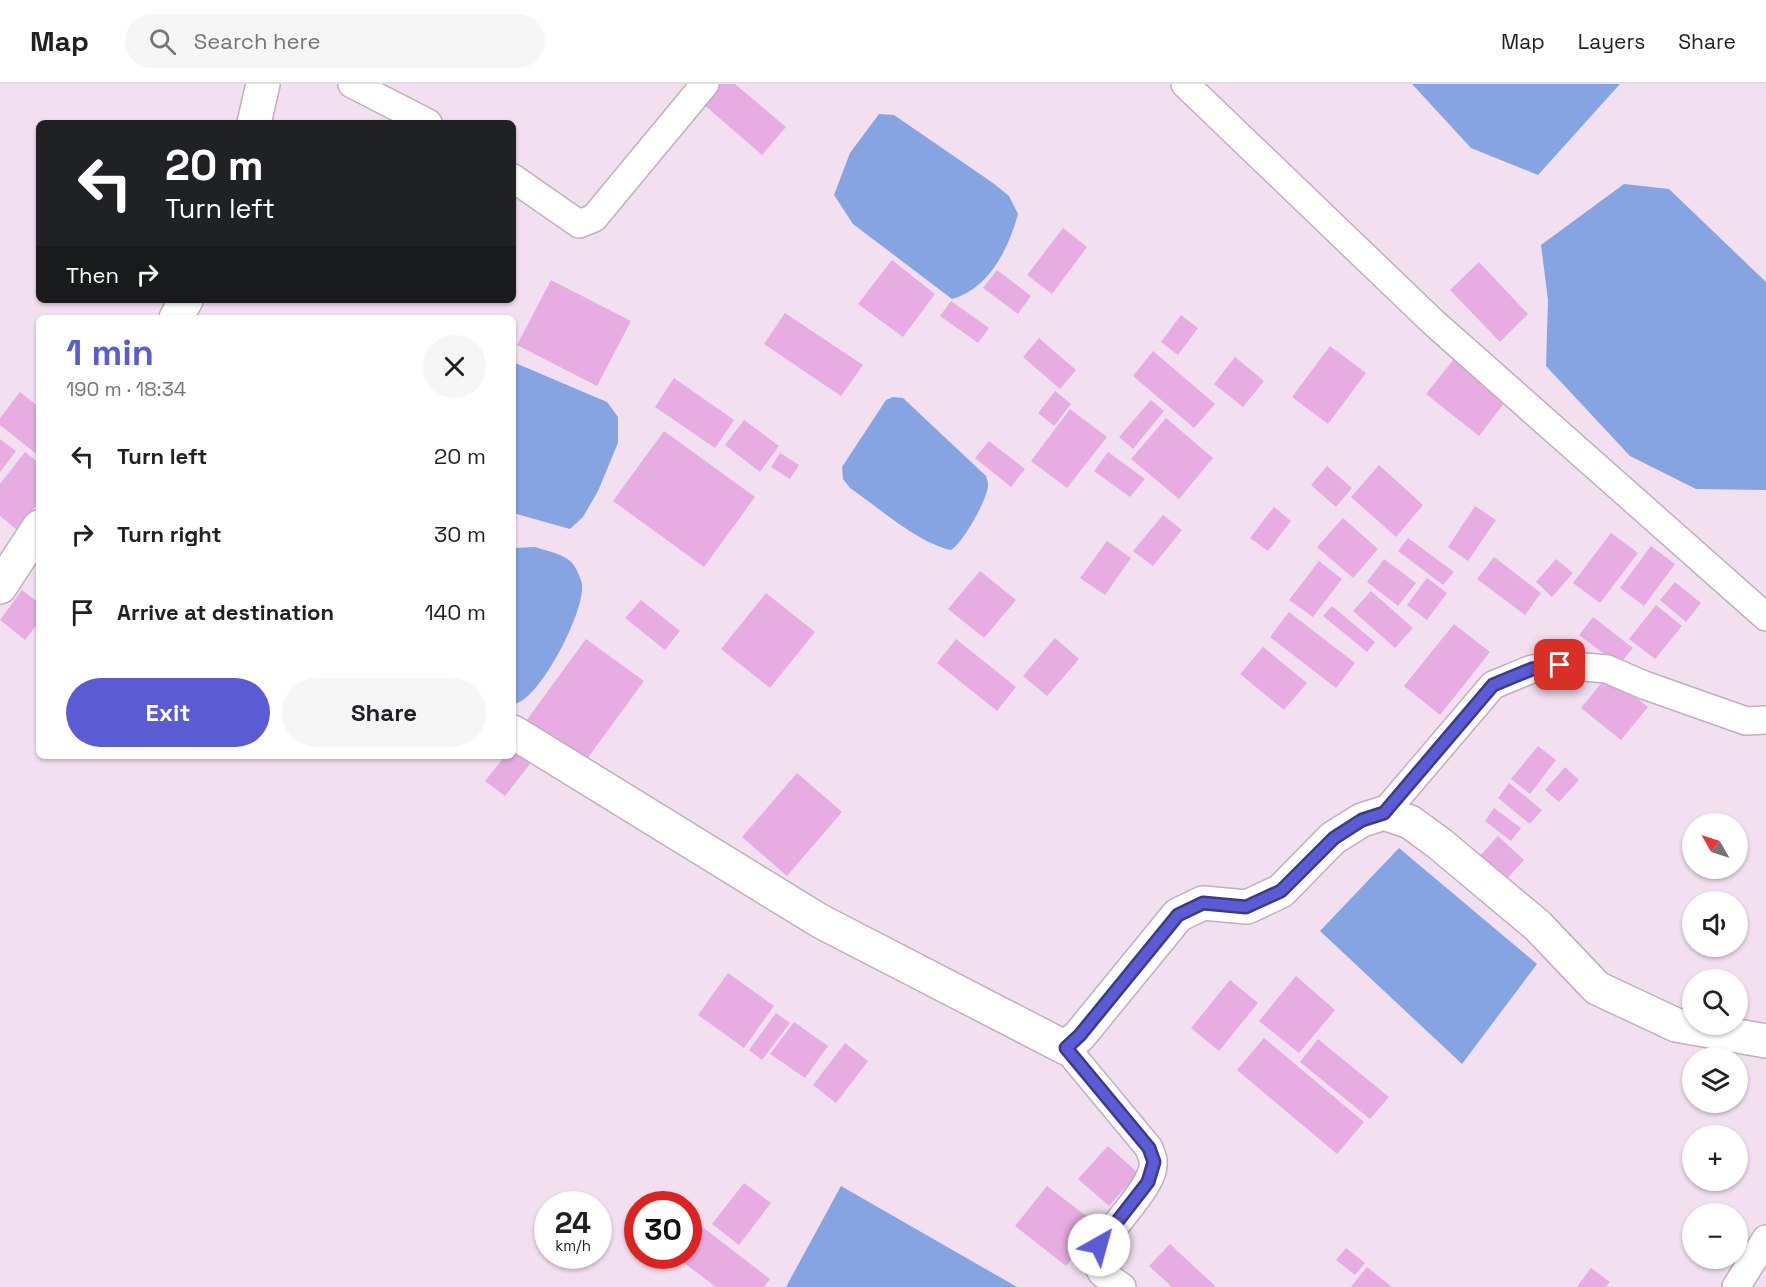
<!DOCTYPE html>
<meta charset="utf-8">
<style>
body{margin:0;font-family:"Space Grotesk",sans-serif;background:#f6f6f6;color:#202124;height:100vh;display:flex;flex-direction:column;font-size:22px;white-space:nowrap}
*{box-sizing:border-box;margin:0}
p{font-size:20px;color:#757577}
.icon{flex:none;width:33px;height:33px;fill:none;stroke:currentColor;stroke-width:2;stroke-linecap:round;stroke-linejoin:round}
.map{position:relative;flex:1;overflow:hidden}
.side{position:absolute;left:36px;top:231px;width:480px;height:444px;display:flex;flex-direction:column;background:#fff;border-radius:9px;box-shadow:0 2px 4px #0004}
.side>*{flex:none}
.banner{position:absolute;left:36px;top:36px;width:480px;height:183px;border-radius:9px;box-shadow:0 2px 4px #0004;background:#202124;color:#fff;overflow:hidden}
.needle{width:39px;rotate:309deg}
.tools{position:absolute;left:1682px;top:729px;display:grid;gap:12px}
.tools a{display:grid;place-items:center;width:66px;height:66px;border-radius:50%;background:#fff;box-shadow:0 2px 4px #0004;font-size:30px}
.speed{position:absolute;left:534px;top:1107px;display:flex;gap:12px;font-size:30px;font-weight:700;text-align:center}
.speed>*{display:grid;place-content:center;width:78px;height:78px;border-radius:50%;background:#fff;box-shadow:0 2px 4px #0004;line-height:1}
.speed small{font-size:15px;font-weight:400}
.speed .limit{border:9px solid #d22;background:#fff;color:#111}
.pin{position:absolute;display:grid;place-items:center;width:51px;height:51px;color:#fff;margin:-26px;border-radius:12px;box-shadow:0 3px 9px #0006}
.me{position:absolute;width:66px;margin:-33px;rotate:38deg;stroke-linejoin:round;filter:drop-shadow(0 0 4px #0008)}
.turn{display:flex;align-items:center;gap:21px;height:126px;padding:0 30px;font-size:27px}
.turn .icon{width:78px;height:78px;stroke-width:2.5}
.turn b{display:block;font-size:42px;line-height:51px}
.then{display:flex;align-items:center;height:57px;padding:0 30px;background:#0003;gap:12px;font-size:22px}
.round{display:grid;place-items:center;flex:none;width:63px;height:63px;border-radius:32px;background:#f6f6f6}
.head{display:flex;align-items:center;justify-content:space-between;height:102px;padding:0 30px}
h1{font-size:36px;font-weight:600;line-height:45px;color:#5b5bd3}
.primary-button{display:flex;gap:12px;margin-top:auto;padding:12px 30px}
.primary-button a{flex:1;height:69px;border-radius:36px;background:#5b5bd3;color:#fff;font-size:24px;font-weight:600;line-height:69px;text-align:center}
.primary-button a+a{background:#f6f6f6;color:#202124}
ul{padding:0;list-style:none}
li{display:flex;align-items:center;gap:18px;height:78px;padding:0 30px}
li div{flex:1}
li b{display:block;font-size:22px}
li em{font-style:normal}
header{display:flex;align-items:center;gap:36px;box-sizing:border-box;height:84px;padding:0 30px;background:#fff;border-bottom:2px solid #e0e0e0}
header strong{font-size:28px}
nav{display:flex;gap:33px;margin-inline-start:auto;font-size:21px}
.search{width:420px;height:54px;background:#f6f6f6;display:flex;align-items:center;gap:15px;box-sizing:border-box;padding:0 21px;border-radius:33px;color:#757577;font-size:22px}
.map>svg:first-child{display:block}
.water{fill:#86a4e2}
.building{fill:#e7ace2}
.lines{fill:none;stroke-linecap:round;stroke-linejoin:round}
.minor-casing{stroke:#c0afbe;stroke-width:30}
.tertiary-casing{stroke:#c0afbe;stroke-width:36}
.secondary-casing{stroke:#c0afbe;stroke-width:36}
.minor{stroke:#fff;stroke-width:27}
.tertiary{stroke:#fff;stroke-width:33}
.secondary{stroke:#fff;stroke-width:33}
.route-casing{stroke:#3b3b89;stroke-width:15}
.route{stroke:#5b5bd3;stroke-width:10}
</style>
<header>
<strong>Map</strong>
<div class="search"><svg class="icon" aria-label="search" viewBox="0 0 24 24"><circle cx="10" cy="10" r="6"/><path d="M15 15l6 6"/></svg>Search here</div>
<nav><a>Map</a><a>Layers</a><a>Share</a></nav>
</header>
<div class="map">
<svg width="1766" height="1203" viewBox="0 0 1766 1203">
<rect width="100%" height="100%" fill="#f2e0f0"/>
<path class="water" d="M1412 0H1620L1538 91 1471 64Z
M879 30 894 31 993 99 1009 112 1018 130C1009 164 989 205 952 215L853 140 834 111 850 69Z
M1624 100 1669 105 1766 198V406L1696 405 1630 372 1546 282 1548 216 1541 161Z
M513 278 607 318 618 333V359L598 407 583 433 570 445 513 429Z
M893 313 903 314 986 392C987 395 988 398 988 401 988 415 962 460 951 466 918 459 879 424 850 404L843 395 842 383 886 316Z
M535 463C547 467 565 470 573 480 576 484 582 496 582 501 585 527 539 618 513 620V464Z
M1399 764 1537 880 1462 980 1320 847Z
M841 1102 1017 1203H786Z"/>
<path class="building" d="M718 0H735L786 43 762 71 702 19Z
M1063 144 1087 163 1052 210 1027 191Z
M892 176 935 210 903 253 858 220Z
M1479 178 1528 230 1500 258 1450 206Z
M997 186 1031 212 1018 230 983 204Z
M551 196 631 237 597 302 517 261Z
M951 217 989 244 978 259 940 232Z
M785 229 863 281 841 312 764 260Z
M1181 231 1198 244 1178 271 1161 258Z
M1039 254 1076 286 1060 305 1023 273Z
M1330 262 1366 289 1328 340 1292 313Z
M1153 267 1215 320 1194 344 1133 292Z
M1457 271 1509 313 1479 352 1426 310Z
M1235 273 1264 297 1243 323 1214 300Z
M674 294 734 336 715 364 655 323Z
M1055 307 1071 320 1054 342 1038 329Z
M20 308 39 323V372L0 341V334Z
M1151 316 1164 327 1133 365 1119 353Z
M1070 325 1107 353 1067 404 1031 377Z
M1166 334 1213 374 1179 415 1131 375Z
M744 336 779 362 760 388 725 361Z
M664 347 755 413 704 483 613 417Z
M0 355 16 367 0 388Z
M989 357 1025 385 1011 403 975 374Z
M25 368 39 379V418L17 446 0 432V400Z
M1108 368 1145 395 1130 413 1094 387Z
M780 369 799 381 790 395 771 383Z
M1379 381 1423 421 1396 453 1351 413Z
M1327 382 1352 404 1336 423 1311 401Z
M1475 422 1496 436 1468 477 1448 463Z
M1274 423 1291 437 1268 467 1250 454Z
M1163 431 1182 446 1153 482 1133 467Z
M1343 434 1378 465 1353 494 1317 463Z
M1611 449 1638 469 1600 519 1573 499Z
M1408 454 1454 488 1443 501 1398 467Z
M1107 457 1131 474 1105 511 1080 494Z
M1651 462 1675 480 1644 522 1620 504Z
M1494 473 1541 509 1525 531 1477 495Z
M1384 475 1416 499 1398 522 1367 498Z
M1556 475 1573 489 1552 513 1536 498Z
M1319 477 1342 495 1313 533 1289 516Z
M980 487 1016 516 984 554 948 525Z
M1427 494 1447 509 1427 536 1407 521Z
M1675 498 1701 519 1686 538 1660 516Z
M22 506 39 519V538L25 556 0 536Z
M1371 507 1413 544 1395 564 1353 527Z
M766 509 815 548 770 604 721 565Z
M641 516 680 547 665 566 625 534Z
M1656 521 1682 542 1655 575 1629 555Z
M1332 522 1375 558 1367 568 1323 532Z
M1289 528 1355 579 1336 604 1270 553Z
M1593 533 1633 564 1619 581 1579 551Z
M1454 540 1490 568 1440 631 1404 602Z
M1055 554 1079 575 1047 612 1023 592Z
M586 555 644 597 584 679 526 637Z
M956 555 1016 603 997 627 937 579Z
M1263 563 1307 599 1284 626 1240 590Z
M1608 591 1648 623 1621 656 1581 624Z
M1538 662 1556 676 1530 710 1511 695Z
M513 666 530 680 505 712 485 697 505 672H513Z
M1565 683 1579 696 1559 718 1545 706Z
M797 689 842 728 787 792 742 753Z
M1509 699 1542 726 1530 740 1498 714Z
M1494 724 1521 744 1511 757 1485 737Z
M1498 752 1524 776 1505 797 1479 773Z
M728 889 774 922 744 964 698 931Z
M1296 892 1335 926 1299 969 1259 937Z
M1230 896 1258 919 1219 967 1191 944Z
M776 929 790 939 762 976 749 966Z
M794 938 828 962 805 994 770 970Z
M1264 954 1364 1038 1337 1070 1237 986Z
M1318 955 1389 1013 1370 1035 1300 978Z
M845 959 868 977 836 1019 813 1001Z
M1108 1062 1138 1089 1109 1122 1078 1095Z
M744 1099 771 1119 739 1161 712 1140Z
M1047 1102 1098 1141 1066 1182 1015 1142Z
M696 1138 770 1195 764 1203H716L675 1172H688V1148Z
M1170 1160 1215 1202 1214 1203H1172L1149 1182Z
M1346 1164 1365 1179 1355 1191 1336 1176Z
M1367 1183 1392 1203H1351Z
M1591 1184 1610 1198 1606 1203H1577Z"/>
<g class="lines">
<g class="minor-casing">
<path id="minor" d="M352 0 428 39
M1185 0 1433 238 1766 533
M513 94 579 140 594 134 705 0
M1384 729 1493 601 1532 585 1560 581 1607 585 1644 601 1746 637 1766 636
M1066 964 1149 1064C1150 1068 1153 1073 1153 1077 1157 1103 1103 1146 1095 1176L1102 1189 1122 1203
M1736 1203 1766 1155"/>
</g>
<g class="tertiary-casing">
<path id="tertiary" d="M254 39 263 0
M176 234 186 216"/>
</g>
<g class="secondary-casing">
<path id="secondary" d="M0 503 39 443
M513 648 820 837 1066 964 1080 951 1178 831 1203 819 1247 823 1281 807 1333 754 1362 736 1384 729 1410 738 1440 760 1538 842 1597 904 1676 941 1766 957"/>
</g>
<use href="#minor" class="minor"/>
<use href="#tertiary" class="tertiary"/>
<use href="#secondary" class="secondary"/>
</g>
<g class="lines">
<g class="route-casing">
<path id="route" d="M1099 1161 1148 1098 1154 1078 1149 1064 1066 964 1080 951 1178 831 1203 819 1246 823 1281 807 1334 754 1362 736 1384 729 1493 601 1532 585 1560 581"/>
</g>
<use href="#route" class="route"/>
</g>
</svg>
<div class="tools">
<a><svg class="needle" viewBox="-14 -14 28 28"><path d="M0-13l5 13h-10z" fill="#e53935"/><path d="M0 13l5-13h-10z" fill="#757577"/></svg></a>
<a><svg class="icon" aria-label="sound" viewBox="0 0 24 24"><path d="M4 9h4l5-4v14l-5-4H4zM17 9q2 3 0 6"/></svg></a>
<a><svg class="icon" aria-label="search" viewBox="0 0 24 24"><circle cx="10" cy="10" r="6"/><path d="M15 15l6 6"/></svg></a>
<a><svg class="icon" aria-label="layers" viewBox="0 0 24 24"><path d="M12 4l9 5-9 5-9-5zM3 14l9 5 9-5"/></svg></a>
<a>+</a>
<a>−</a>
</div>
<div class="speed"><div>24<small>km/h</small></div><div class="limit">30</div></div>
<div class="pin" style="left:1560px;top:581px;background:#d93025"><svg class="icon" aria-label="arrive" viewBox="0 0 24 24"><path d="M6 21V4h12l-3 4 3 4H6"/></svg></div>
<svg class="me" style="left:1099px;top:1161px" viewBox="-20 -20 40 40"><circle r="19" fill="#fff"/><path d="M0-13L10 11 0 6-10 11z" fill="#5b5bd3"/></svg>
<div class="banner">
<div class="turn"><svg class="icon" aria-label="left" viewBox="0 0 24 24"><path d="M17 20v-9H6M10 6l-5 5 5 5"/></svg><div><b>20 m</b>Turn left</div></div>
<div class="then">Then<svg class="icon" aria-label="right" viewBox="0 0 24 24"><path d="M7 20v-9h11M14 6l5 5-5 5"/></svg></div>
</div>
<section class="side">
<div class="head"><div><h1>1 min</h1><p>190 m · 18:34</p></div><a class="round"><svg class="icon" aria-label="close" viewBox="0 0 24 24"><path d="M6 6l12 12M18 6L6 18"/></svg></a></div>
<ul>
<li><svg class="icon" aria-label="left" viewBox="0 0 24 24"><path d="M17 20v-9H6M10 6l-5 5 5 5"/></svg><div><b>Turn left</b></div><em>20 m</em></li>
<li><svg class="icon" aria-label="right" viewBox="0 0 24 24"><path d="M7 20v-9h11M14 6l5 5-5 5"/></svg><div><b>Turn right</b></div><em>30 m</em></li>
<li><svg class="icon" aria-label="arrive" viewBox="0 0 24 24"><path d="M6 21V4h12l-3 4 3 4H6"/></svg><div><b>Arrive at destination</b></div><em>140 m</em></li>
</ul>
<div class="primary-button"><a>Exit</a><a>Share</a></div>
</section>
</div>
